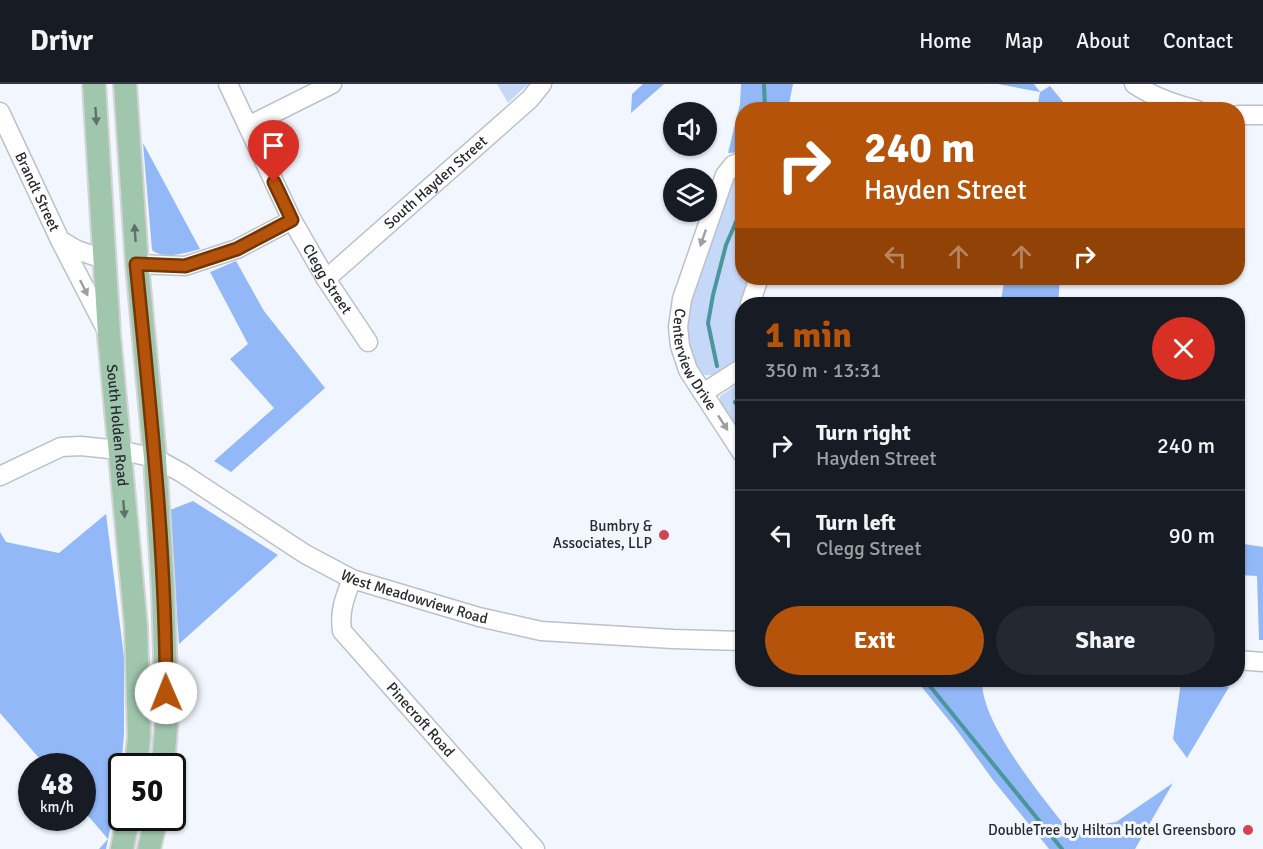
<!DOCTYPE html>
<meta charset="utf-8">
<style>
body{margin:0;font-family:Signika,sans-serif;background:#242831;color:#f1f3f6;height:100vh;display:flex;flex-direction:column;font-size:22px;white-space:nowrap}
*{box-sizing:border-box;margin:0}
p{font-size:20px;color:#9ea1a6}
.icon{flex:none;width:33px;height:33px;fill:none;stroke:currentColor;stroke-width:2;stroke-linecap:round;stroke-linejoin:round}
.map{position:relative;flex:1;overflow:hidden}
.details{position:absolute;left:735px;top:213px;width:510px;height:390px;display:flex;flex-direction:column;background:#171b24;border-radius:24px;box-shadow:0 2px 4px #0004}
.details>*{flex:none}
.guide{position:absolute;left:735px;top:18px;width:510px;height:183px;border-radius:24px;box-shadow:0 2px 4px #0004;background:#b45309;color:#fff;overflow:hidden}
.fabs{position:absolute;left:663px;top:18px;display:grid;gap:12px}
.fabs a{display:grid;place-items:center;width:54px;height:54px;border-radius:50%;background:#171b24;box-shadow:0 2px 4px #0004;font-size:30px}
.speed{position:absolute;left:18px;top:669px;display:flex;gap:12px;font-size:30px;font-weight:700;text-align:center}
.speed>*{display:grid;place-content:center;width:78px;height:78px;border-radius:50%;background:#171b24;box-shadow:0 2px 4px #0004;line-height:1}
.speed small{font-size:15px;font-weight:400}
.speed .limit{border:3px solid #111;border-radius:9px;background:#fff;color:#111}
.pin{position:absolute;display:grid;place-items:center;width:51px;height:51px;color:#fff;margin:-62px -26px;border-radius:50% 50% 50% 0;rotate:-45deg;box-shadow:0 0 6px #0007}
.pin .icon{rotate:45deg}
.me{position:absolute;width:66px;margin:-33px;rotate:359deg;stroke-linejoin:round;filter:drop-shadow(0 0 4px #0008)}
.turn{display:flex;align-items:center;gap:21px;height:126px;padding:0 30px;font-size:27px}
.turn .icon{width:78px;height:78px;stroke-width:2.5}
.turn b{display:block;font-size:42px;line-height:51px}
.lanes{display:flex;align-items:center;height:57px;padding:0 30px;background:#0003;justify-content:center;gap:30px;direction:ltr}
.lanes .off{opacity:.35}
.round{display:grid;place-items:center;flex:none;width:63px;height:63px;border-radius:32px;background:#242831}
.summary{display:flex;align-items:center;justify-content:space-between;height:102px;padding:0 30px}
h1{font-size:36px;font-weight:700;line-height:45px;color:#b45309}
.cta{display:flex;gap:12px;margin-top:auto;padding:12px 30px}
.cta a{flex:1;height:69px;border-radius:36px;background:#b45309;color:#fff;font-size:24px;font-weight:700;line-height:69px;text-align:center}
.cta a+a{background:#242831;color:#f1f3f6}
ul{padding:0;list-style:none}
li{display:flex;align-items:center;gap:18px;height:90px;padding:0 30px;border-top:2px solid #363941}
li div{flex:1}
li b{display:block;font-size:22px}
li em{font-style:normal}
header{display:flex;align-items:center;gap:36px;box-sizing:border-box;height:84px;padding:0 30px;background:#171b24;border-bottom:2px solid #363941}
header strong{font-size:28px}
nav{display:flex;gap:33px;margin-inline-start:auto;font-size:21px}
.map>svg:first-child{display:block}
.green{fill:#c6d8f8}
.forest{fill:#93b8f7}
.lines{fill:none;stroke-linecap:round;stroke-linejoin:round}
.stream{stroke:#4a969d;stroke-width:4}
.minor-casing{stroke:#bbc0ca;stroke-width:21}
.major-casing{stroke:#d4d4d5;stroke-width:26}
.minor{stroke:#fff;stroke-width:18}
.major{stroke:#a0c7ae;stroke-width:22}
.oneway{fill:#5e7168}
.oneway2{fill:#9e9fa1}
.route-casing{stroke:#753606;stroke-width:15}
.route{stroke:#b45309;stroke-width:10}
.poi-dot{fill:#d44351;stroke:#f2f7ff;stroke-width:2}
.labels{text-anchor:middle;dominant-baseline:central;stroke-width:6;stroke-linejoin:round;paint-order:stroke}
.street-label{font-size:15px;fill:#282a2e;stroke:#f2f7ff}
.poi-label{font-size:15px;fill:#282a2e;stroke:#f2f7ff;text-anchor:end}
</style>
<header>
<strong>Drivr</strong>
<nav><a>Home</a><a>Map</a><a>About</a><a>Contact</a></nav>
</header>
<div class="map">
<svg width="1263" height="765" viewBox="0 0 1263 765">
<rect width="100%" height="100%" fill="#f2f7ff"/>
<path class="green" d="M497 0H528L508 19Z
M742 87V194H752C747 209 736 228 737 244 738 255 743 262 742 273 736 278 730 282 723 286 682 311 685 240 689 216L733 93Z
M742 297V357L720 323V312Z"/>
<path class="forest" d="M643 0H664L631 29 632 10Z
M741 0H793L788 25 742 26V68L728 69 740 20Z
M998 0H1034L1040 8 1050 2 1069 25H1037L1040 8Z
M143 59 200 165C186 169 164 176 152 166Z
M236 177 264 227 325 304 231 388 214 377 274 324 230 275 248 260 210 188Z
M1005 194H1060L1058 220H1000Z
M193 417 278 471 179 560 170 426Z
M106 430 124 573V651L119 704 106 765H99L108 755 83 726 82 682H46L0 629V448L6 458 59 469Z
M1238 459 1263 463V556H1259L1257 492 1238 491Z
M916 596H982C981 640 1041 711 1068 746L1116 738 1173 699 1135 765H1049L993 696 956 645Z
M1181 598 1229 603 1187 674 1173 655Z"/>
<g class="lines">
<path class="stream" d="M764 0 765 26
M717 282 708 239 713 211 726 161 742 124
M735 318 742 328
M925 596 1062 765"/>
<g class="minor-casing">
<g id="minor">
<path id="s1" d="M228 0 292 136 326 195 368 258"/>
<path d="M1134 0C1153 13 1174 20 1197 26"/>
<path id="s2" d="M0 28 60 156 77 166 103 175"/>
<path d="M1238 31H1263"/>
<path d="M248 42 332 0"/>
<path id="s3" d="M742 77 733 81 725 91 682 215 678 243 680 262 688 286 742 369"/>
<path d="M60 156 109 251"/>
<path d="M137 180 185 182 237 165 292 136"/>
<path id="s4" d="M326 195 530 15 542 0"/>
<path d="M750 220 759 194"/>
<path d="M703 309 742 284"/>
<path id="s5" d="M0 392 61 363 81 362 119 366 155 374 182 389 305 470 352 495 479 533 541 547 673 555 742 557"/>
<path id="s6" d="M352 495C345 513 339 527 342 547L535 765"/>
<path d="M1238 576 1263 578"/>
</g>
</g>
<g class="major-casing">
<g id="major">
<path id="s7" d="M94 0 109 251 136 543 139 653 136 682"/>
<path d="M125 0 137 180 155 374 163 506 167 631 163 682"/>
<path d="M122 765 128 734"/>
<path d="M149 765 156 734"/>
</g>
</g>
<use href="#minor" class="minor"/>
<use href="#major" class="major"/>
</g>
<defs><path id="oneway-solid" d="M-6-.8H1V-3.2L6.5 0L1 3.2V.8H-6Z" transform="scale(1.5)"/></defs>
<g class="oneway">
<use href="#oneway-solid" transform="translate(96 32) rotate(86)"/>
<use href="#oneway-solid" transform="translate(135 149) rotate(-94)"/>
<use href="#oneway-solid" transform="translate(124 425) rotate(85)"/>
</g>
<g class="oneway2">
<use href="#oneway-solid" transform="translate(703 154) rotate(109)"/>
<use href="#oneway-solid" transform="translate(84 204) rotate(64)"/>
<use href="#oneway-solid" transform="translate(723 339) rotate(57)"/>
</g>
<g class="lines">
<g class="route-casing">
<path id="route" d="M166 609C166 466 150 322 136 180L185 182 237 165 292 136 274 98"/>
</g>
<use href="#route" class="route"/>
</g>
<g class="poi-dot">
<circle cx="664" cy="451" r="6"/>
<circle cx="1248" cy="746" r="6"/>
</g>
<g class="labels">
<g class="street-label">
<text stroke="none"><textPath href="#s4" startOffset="146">South Hayden Street</textPath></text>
<text stroke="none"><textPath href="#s2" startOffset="88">Brandt Street</textPath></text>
<text stroke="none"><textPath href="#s1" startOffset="219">Clegg Street</textPath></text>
<text stroke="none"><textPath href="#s3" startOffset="218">Centerview Drive</textPath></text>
<text stroke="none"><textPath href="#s7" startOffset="342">South Holden Road</textPath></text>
<text stroke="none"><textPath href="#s5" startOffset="459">West Meadowview Road</textPath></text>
<text stroke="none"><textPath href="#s6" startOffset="172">Pinecroft Road</textPath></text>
</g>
<g class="poi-label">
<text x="652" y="442">Bumbry &amp;<tspan x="652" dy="17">Associates, LLP</tspan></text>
<text x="1236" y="746">DoubleTree by Hilton Hotel Greensboro</text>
</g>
</g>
</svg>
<div class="fabs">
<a><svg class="icon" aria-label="sound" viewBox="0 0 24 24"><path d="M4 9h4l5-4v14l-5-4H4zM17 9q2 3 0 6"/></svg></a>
<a><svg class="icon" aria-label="layers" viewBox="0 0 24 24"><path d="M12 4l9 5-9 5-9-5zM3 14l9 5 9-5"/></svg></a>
</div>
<div class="speed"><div>48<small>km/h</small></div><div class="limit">50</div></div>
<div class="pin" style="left:274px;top:98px;background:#d93025"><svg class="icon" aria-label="arrive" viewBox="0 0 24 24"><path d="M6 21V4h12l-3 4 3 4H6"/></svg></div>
<svg class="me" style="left:166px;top:609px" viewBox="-20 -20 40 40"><circle r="19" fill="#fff"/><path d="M0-13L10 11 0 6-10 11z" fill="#b45309"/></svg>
<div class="guide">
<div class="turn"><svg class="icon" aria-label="right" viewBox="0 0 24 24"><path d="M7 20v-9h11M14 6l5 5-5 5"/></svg><div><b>240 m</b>Hayden Street</div></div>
<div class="lanes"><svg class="icon off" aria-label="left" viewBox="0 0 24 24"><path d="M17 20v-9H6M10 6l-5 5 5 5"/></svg><svg class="icon off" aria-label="ahead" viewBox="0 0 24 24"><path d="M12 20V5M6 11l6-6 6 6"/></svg><svg class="icon off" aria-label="ahead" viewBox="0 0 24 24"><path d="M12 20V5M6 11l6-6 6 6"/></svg><svg class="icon" aria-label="right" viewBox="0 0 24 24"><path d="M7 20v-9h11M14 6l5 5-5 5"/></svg></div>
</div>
<section class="details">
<div class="summary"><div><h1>1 min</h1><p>350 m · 13:31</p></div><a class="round" style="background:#d93025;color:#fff"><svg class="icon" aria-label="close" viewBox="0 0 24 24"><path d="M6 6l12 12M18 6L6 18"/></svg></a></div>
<ul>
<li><svg class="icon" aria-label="right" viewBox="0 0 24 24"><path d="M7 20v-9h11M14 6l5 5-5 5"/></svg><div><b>Turn right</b><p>Hayden Street</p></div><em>240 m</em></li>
<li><svg class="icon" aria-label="left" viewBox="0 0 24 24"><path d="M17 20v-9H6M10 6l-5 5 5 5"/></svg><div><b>Turn left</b><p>Clegg Street</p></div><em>90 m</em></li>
</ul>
<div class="cta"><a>Exit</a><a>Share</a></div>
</section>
</div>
